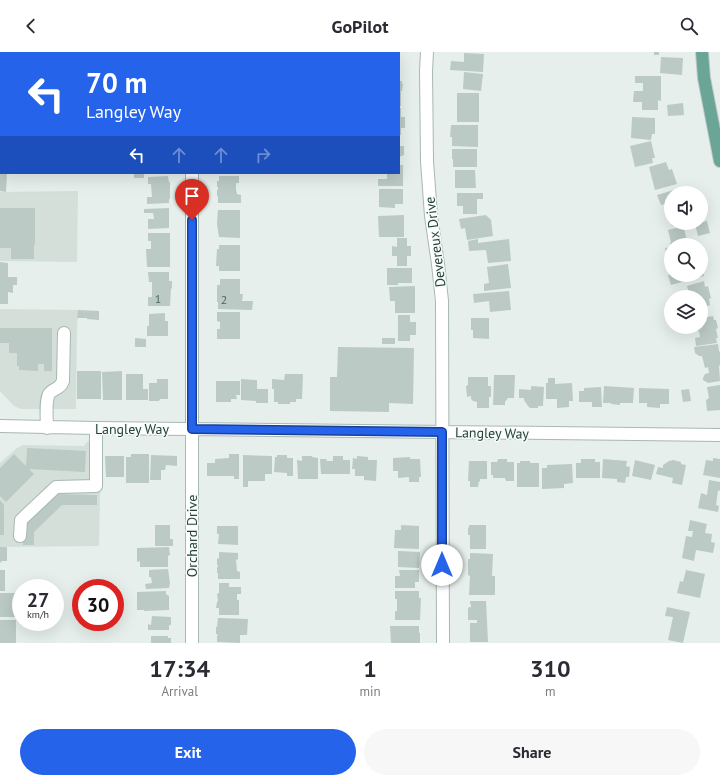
<!DOCTYPE html>
<style>
body{margin:0;font-family:"PT Sans",sans-serif;background:#f7f7f7;color:#2b2b33;height:100vh;display:flex;flex-direction:column;font-size:15px;white-space:nowrap}
*{box-sizing:border-box;margin:0}
p{font-size:13px;color:#7c7c81}
.icon{flex:none;width:22px;height:22px;fill:none;stroke:currentColor;stroke-width:2;stroke-linecap:round;stroke-linejoin:round}
.map{position:relative;height:591px;overflow:hidden}
.sheet{display:flex;flex-direction:column;background:#fff;flex:1}
.sheet>*{flex:none}
.guide{position:absolute;left:0px;top:0px;width:400px;height:122px;box-shadow:0 4px 16px #0002;background:#2563eb;color:#fff;overflow:hidden}
.controls{position:absolute;left:664px;top:134px;display:grid;gap:8px}
.controls a{display:grid;place-items:center;width:44px;height:44px;border-radius:50%;background:#fff;box-shadow:0 4px 16px #0002;font-size:20px}
.speed{position:absolute;left:12px;top:527px;display:flex;gap:8px;font-size:20px;font-weight:700;text-align:center}
.speed>*{display:grid;place-content:center;width:52px;height:52px;border-radius:50%;background:#fff;box-shadow:0 4px 16px #0002;line-height:1}
.speed small{font-size:10px;font-weight:400}
.speed .limit{border:6px solid #d22;background:#fff;color:#111}
.pin{position:absolute;display:grid;place-items:center;width:34px;height:34px;color:#fff;margin:-41px -17px;border-radius:50% 50% 50% 0;rotate:-45deg;box-shadow:0 0 4px #0007}
.pin .icon{rotate:45deg}
.me{position:absolute;width:44px;margin:-22px;rotate:0deg;stroke-linejoin:round;filter:drop-shadow(0 0 3px #0008)}
.turn{display:flex;align-items:center;gap:14px;height:84px;padding:0 20px;font-size:18px}
.turn .icon{width:52px;height:52px;stroke-width:2.5}
.turn b{display:block;font-size:28px;line-height:34px}
.lanes{display:flex;align-items:center;height:38px;padding:0 20px;background:#0003;justify-content:center;gap:20px;direction:ltr}
.lanes .off{opacity:.35}
.eta{display:flex;justify-content:space-evenly;align-items:center;height:68px;text-align:center}
.eta b{font-size:24px;font-weight:700;line-height:28px}
.primary-button{display:flex;gap:8px;margin-top:auto;padding:8px 20px}
.primary-button a{flex:1;height:46px;border-radius:24px;background:#2563eb;color:#fff;font-size:16px;font-weight:700;line-height:46px;text-align:center}
.primary-button a+a{background:#f7f7f7;color:#2b2b33}
header{display:flex;justify-content:space-between;align-items:center;height:52px;padding:0 20px;background:#fff;font-size:18px;font-weight:700}
.map>svg:first-child{display:block}
.built{fill:#d4dfda}
.building{fill:#bbcac4}
.lines{fill:none;stroke-linecap:round;stroke-linejoin:round}
.minor-casing{stroke:#a8b8b2;stroke-width:14}
.major-casing{stroke:#c2cac8;stroke-width:14}
.minor{stroke:#fff;stroke-width:12}
.major{stroke:#6aa596;stroke-width:12}
.route-casing{stroke:#184099;stroke-width:10}
.route{stroke:#2563eb;stroke-width:7}
.labels{text-anchor:middle;dominant-baseline:central;stroke-width:3;stroke-linejoin:round;paint-order:stroke}
.number-label{font-size:12px;fill:#4a645c}
.street-label{font-size:14px;fill:#24423a;stroke:#f7fbf9}
</style>
<header><svg class="icon" aria-label="back" viewBox="0 0 24 24"><path d="M15 5l-7 7 7 7"/></svg>GoPilot<svg class="icon" aria-label="search" viewBox="0 0 24 24"><circle cx="10" cy="10" r="6"/><path d="M15 15l6 6"/></svg></header>
<div class="map">
<svg width="720" height="591" viewBox="0 0 720 591">
<rect width="100%" height="100%" fill="#e6efeb"/>
<path class="built" d="M78 139 77 210 0 209V140Z
M0 257 78 258 77 276 76 357H21L14 354 0 339Z
M88 389 101 390 99 494 0 495V411L17 396 23 393 84 394Z"/>
<path class="building" d="M654 0H659V3H654Z
M464 1 484 2 483 20 450 18 451 9 464 10Z
M661 5 683 6 682 23 660 21Z
M464 20 483 22 481 39 463 37Z
M635 24H661V49L658 48V58H642V50H633L634 39H643V31H635Z
M399 29H402V32H403L402 39H401V54H399Z
M457 41H479V70H457Z
M683 51 684 63 668 64 667 53Z
M399 56H401V65H405V76H401V83H399Z
M632 65 655 66V82H652L651 88 631 86Z
M451 73H478V95L452 94V85H450Z
M651 89 655 106H652L653 111 635 115 630 94Z
M399 94H404V103L399 105Z
M452 97H477V115H453V107H452Z
M666 110 669 118 672 117 677 132 655 138 649 115Z
M399 113H403V134H378V127H387V121H399Z
M455 118H475L476 136H455Z
M0 121H7L6 140 0 139Z
M134 121H144V126H134Z
M168 124 169 130H170V147H169V151L147 152V145H152L151 132H148V125Z
M219 124H239V131H236V137L237 142 241 143V151H218V144H217V138H218V135H217V129H219Z
M684 135 685 141H671V156L669 151 661 153 657 143Z
M379 137H403V152H395V156L379 155Z
M457 141H483V147H477V162H463V154H457Z
M0 156H35V193H34V207H11V196H0Z
M169 156V176L148 177V167H154L153 161H144V157Z
M218 158H240V186L219 185 217 172Z
M404 163V185H379L378 164Z
M486 163 491 168 493 184 467 188 465 176 461 177 459 167Z
M707 169 710 181 698 184 695 172Z
M671 171H682V172L672 174Z
M683 174 687 188 691 187 693 193H670V191L671 190 668 178Z
M148 181H170V215H147L146 197H151V189H148Z
M397 186H407V194H411V204H407V214H397V204H392V194L397 195Z
M478 187V191L509 187 511 209 488 211 486 198 469 199 468 189Z
M219 193H240V219H219V214H216L217 197H219Z
M671 195V203L667 204 665 196Z
M0 210 8 211V225H17V233H13V241L8 240V252H0Z
M508 212 511 236 484 239V232L489 231 487 215Z
M387 216H412V231H398V233H387Z
M701 216 702 218 704 224 671 233 668 223 671 222 701 223Z
M148 220H169V229H172V237L171 236 170 254H148V245H152V230H149Z
M220 227H240V242H243L242 249H253L252 258 218 257V250H217V233H220Z
M704 229 705 235 708 234 711 246 709 247 710 253 701 256V245H690L687 234Z
M415 234V261H395V249H390L389 235Z
M509 239 511 258 490 260 489 249 474 251 473 242Z
M78 258 99 259V268L87 267V266H77Z
M217 260H240V287H217V277H220V270L217 269Z
M165 261V269H168V284H147V274H149V262Z
M398 263H410V270H416V283H410V289H398Z
M713 264 714 268H716L718 276 716 277 718 286H716L717 291 696 294 695 286 700 285 699 279H697V275H701V266Z
M471 266H489V287L473 286V278H471Z
M0 276H52V319H44V312H38V319L19 318V314H17V301H9V291H0Z
M135 286 146 287V295H135Z
M382 286H395V292H382Z
M718 292 719 299 720 300V313L719 314 720 329 708 331 703 328V326L705 322 709 321 708 315 705 316 702 304H699L695 301 694 295Z
M338 295 414 296 413 352 389 351V360L330 359V325H337Z
M77 319H101V347H77Z
M122 319V348H103L102 320Z
M126 322H143V337H148V348H126Z
M285 322H303L302 347H296V350H290V352H278V350H274V337H272V327L284 328Z
M494 323H515L514 346H508L505 350V353H493Z
M468 325H488V334H491V345H489V356H477V350L473 349 471 347V344L467 345 466 334 468 333Z
M548 326H555V332L572 331 573 349H569V355L557 356V347H546V331H548Z
M157 327H168V347H160L159 349H149V331H157Z
M241 327 257 328V337H268V351H256V349L241 348Z
M216 329H240V343H236L237 347H231V350H216Z
M720 333V358L707 359 706 348 709 346 707 335Z
M531 334 544 335 543 354H538V356H530L528 354 524 348V346H519V337L531 338Z
M604 334 634 336 633 351H620V353L611 352V351H603Z
M601 335 602 355H592V350H579V339H584V336Z
M639 336 669 337V352H660V356L647 355V351H639Z
M689 337 691 349 683 350 681 338Z
M27 396 86 399 85 420 29 417 34 422 6 450 0 444V416L14 402 26 414Z
M131 402H149V431H126V405H131Z
M229 402H239V427H234V424H207V411H215V407L229 406Z
M151 403 177 404V414L166 413 165 418H161V428H150Z
M243 403 272 404V422H265V429H248V435H243Z
M277 403H287V406H293V424H287V421L274 420 275 405H277Z
M105 404H124V425H106Z
M302 404H312V405L318 406V427H298L297 408 302 409Z
M333 404H343V408H350V422H321L320 407H326L327 409H333Z
M357 404 368 405V408H377L376 429 364 428V424H355V417H352L353 406 357 407Z
M410 405V407H420L421 425H419V430H409V425L398 426V419H393V406Z
M713 406 720 407V426L703 423 706 408 713 409Z
M498 407H507V410H514V429H506L505 426H493V423H491V410H497Z
M581 407H595V410H600V426H576V411H581Z
M603 407 627 409 626 414 630 415 629 425H626L625 431 617 430V427L602 426Z
M635 408 655 413 651 428 632 424Z
M673 408 681 410V412L686 413 682 433 672 431 673 426 656 422 658 415 663 416V413L669 409Z
M469 409H487V427H480V430L479 429 478 435H470V429H468Z
M520 409H530V411H539V435H517V411H520Z
M572 412 573 431 564 432V436L542 437V416H547V413Z
M709 428 720 430V439L718 438 716 453 719 454 718 460 698 456 701 441 707 443Z
M57 442 97 443V453H62L34 480V493H23L24 474Z
M0 448 4 453V483H0Z
M690 468 707 472 705 481 712 482 711 490 715 491 713 501 696 498 694 509 682 506 686 484 692 485 693 479H688Z
M155 473H170V487H173V494H155Z
M401 473 419 474V497L394 496 395 478H401Z
M469 473H486V497H470V483H468V475L469 476Z
M217 474H238V493L218 492 219 482H217Z
M0 495H7V509H2L0 511Z
M169 495 170 503 168 504V515H140V509L137 510V496Z
M398 499 420 500 419 516 398 515Z
M219 500 238 501V507L236 508 237 519 240 520V527H218V521H217V515H218V513H217V506L219 507Z
M470 501 493 502 492 524H495V543H469L470 524 468 523V507H470Z
M168 517 170 531 169 536 146 537 145 532 152 531 151 525H149V518Z
M0 518H5V539H0Z
M399 518H419V530H415V536H395V524H400Z
M686 518 705 522 700 546 677 541 680 529 683 530Z
M219 531H229V535H241V542H237V548H239V563H219V556H216L217 550 218 549 217 542 219 541Z
M166 539V542L169 544V558L144 559V558H137V540Z
M395 539H419V546H421L420 568H395V559H397V547H395Z
M0 541H16V565H0Z
M470 549H486L488 590H470V571H477V568H468V557L469 555H471V553L470 552Z
M667 555 690 560 683 591 668 588 673 565 665 564Z
M152 564 171 565V573H169V578H148V572L151 573Z
M218 566 248 567 247 583H240V591L217 590V584H218L217 582H216V575H217Z
M0 568H16V591H0Z
M390 574H419V581H420V591H391Z
M151 584H168V586H171V591H151Z"/>
<g class="lines">
<g class="minor-casing">
<path id="minor" d="M427 0 426 19 427 109 431 164 438 212 442 249 443 591
M193 1V0
M0 374 96 376 720 383
M47 376C47 367 45 349 49 342 53 336 60 338 63 329L64 281
M20 484 21 468 56 435 96 434V376
M192 591V121"/>
</g>
<g class="major-casing">
<path id="major" d="M702 0 704 26 720 109"/>
</g>
<use href="#minor" class="minor"/>
<use href="#major" class="major"/>
</g>
<g class="lines">
<g class="route-casing">
<path id="route" d="M192 168V377L442 380V513"/>
</g>
<use href="#route" class="route"/>
</g>
<g class="labels">
<g class="number-label">
<text x="158" y="246">1</text>
<text x="224" y="247">2</text>
</g>
<g class="street-label">
<text transform="translate(435 190) rotate(-97)">Devereux Drive</text>
<text x="132" y="377">Langley Way</text>
<text transform="translate(492 381) rotate(1)">Langley Way</text>
<text transform="translate(192 484) rotate(-90)">Orchard Drive</text>
</g>
</g>
</svg>
<div class="controls">
<a><svg class="icon" aria-label="sound" viewBox="0 0 24 24"><path d="M4 9h4l5-4v14l-5-4H4zM17 9q2 3 0 6"/></svg></a>
<a><svg class="icon" aria-label="search" viewBox="0 0 24 24"><circle cx="10" cy="10" r="6"/><path d="M15 15l6 6"/></svg></a>
<a><svg class="icon" aria-label="layers" viewBox="0 0 24 24"><path d="M12 4l9 5-9 5-9-5zM3 14l9 5 9-5"/></svg></a>
</div>
<div class="speed"><div>27<small>km/h</small></div><div class="limit">30</div></div>
<div class="pin" style="left:192px;top:168px;background:#d93025"><svg class="icon" aria-label="arrive" viewBox="0 0 24 24"><path d="M6 21V4h12l-3 4 3 4H6"/></svg></div>
<svg class="me" style="left:442px;top:513px" viewBox="-20 -20 40 40"><circle r="19" fill="#fff"/><path d="M0-13L10 11 0 6-10 11z" fill="#2563eb"/></svg>
<div class="guide">
<div class="turn"><svg class="icon" aria-label="left" viewBox="0 0 24 24"><path d="M17 20v-9H6M10 6l-5 5 5 5"/></svg><div><b>70 m</b>Langley Way</div></div>
<div class="lanes"><svg class="icon" aria-label="left" viewBox="0 0 24 24"><path d="M17 20v-9H6M10 6l-5 5 5 5"/></svg><svg class="icon off" aria-label="ahead" viewBox="0 0 24 24"><path d="M12 20V5M6 11l6-6 6 6"/></svg><svg class="icon off" aria-label="ahead" viewBox="0 0 24 24"><path d="M12 20V5M6 11l6-6 6 6"/></svg><svg class="icon off" aria-label="right" viewBox="0 0 24 24"><path d="M7 20v-9h11M14 6l5 5-5 5"/></svg></div>
</div>
</div>
<section class="sheet">
<div class="eta">
<div><b>17:34</b><p>Arrival</p></div>
<div><b>1</b><p>min</p></div>
<div><b>310</b><p>m</p></div>
</div>
<div class="primary-button"><a>Exit</a><a>Share</a></div>
</section>
